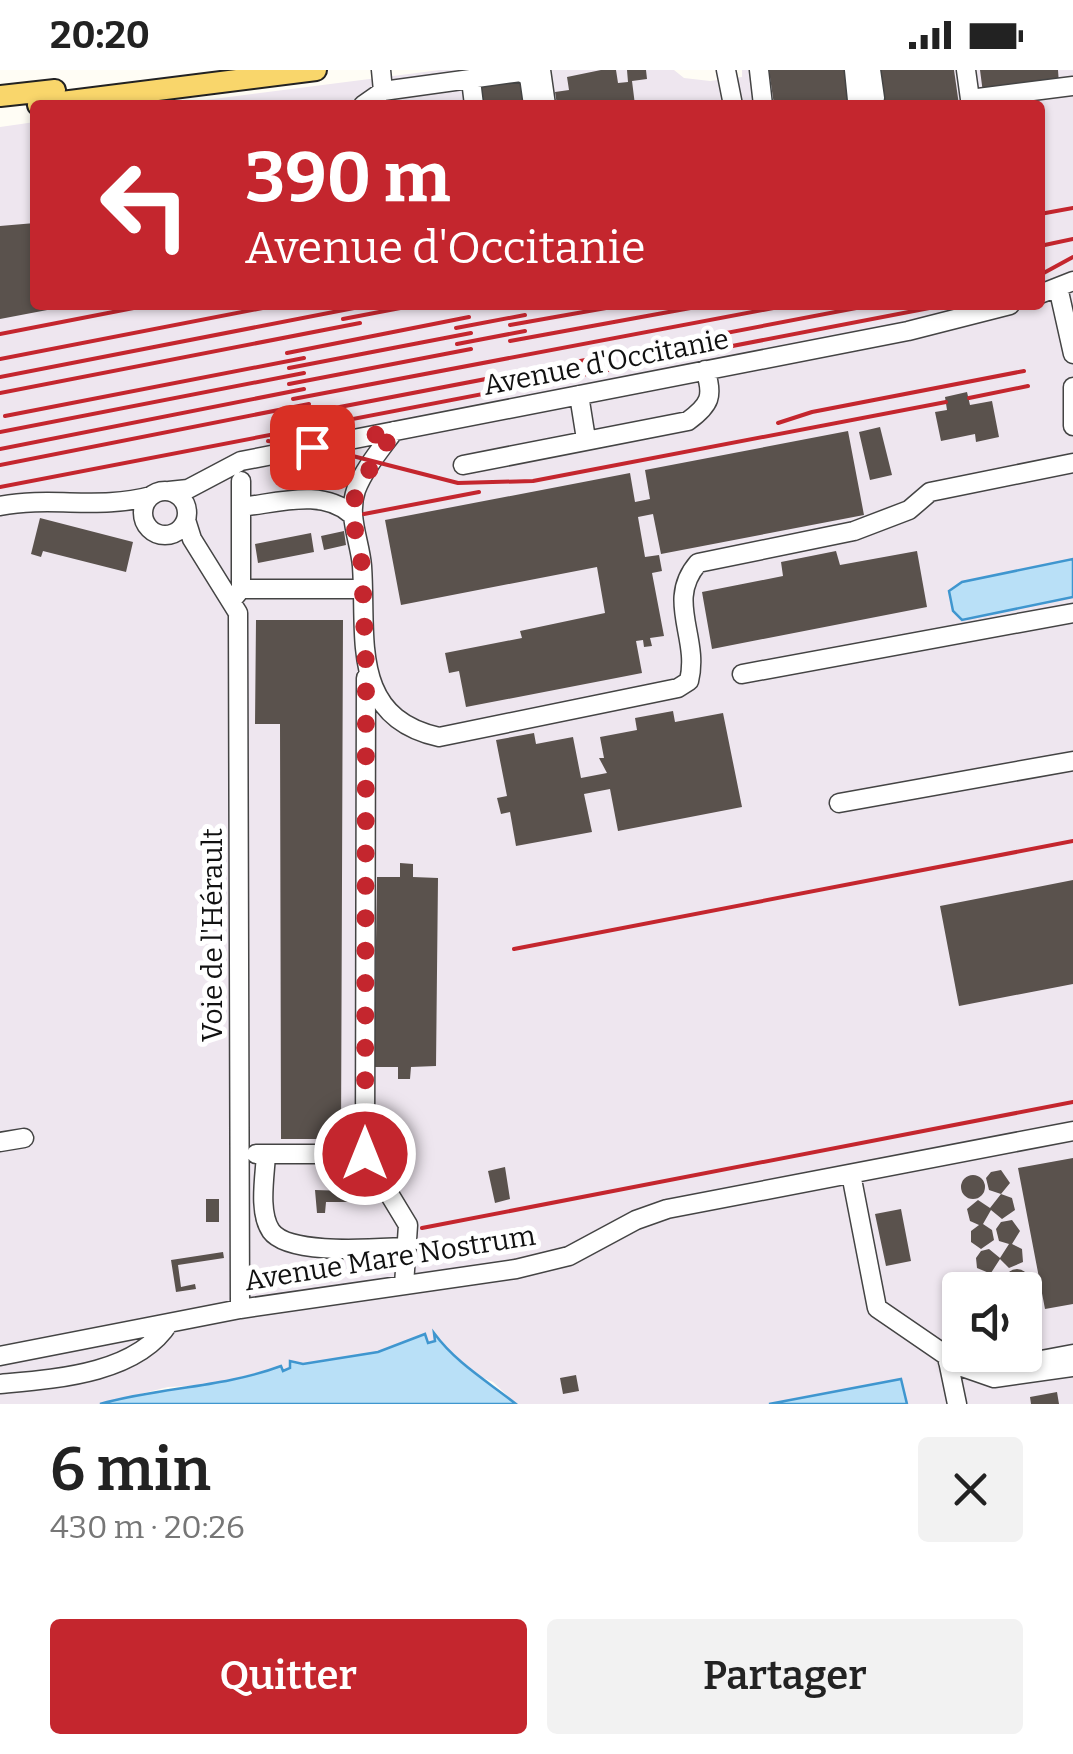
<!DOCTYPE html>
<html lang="fr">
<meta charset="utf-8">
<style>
body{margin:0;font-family:Bitter,serif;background:#f2f2f2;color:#222;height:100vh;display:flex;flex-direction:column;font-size:38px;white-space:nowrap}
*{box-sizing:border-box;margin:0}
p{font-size:32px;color:#767676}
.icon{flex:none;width:55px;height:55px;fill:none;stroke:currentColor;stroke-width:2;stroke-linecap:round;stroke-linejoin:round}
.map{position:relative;height:1334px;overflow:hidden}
.details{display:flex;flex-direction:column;background:#fff;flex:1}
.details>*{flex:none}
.top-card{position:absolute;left:30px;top:30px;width:1015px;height:210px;border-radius:10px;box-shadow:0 2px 8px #0004;background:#c4262e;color:#fff;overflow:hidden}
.controls{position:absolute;left:942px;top:1202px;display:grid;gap:20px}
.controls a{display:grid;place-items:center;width:100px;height:100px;border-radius:10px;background:#fff;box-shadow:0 2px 8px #0004;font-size:50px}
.pin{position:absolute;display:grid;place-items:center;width:85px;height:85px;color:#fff;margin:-42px;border-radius:20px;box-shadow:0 5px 15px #0006}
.me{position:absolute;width:110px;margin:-55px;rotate:0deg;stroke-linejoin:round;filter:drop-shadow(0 0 8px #0008)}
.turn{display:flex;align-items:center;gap:35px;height:210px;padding:0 50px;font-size:45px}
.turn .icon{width:130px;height:130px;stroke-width:2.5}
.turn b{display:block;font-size:70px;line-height:85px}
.round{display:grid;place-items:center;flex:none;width:105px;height:105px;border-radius:10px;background:#f2f2f2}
.headline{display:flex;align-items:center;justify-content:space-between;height:170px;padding:0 50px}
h1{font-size:60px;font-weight:600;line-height:75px}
.button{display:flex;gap:20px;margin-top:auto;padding:20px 50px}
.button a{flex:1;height:115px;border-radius:10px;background:#c4262e;color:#fff;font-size:40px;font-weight:600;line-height:115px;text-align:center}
.button a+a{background:#f2f2f2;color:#222}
.status{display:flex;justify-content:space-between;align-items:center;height:70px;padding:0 50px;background:#fff;direction:ltr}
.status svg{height:28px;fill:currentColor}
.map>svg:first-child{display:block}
.industrial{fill:#eee6ef;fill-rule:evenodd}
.water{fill:#b9e0f7;stroke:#3f96cf;stroke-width:2.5}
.building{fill:#5a524d}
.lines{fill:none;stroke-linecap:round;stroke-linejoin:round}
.minor-casing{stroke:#444;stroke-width:21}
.major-casing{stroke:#222;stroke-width:24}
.minor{stroke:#fff;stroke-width:18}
.major{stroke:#f9d66b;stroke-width:20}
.rail{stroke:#c4262e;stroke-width:4}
.route{stroke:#c4262e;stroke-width:18;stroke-dasharray:0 32.4}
.labels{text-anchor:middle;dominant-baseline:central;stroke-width:10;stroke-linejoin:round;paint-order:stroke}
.street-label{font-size:28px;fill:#111;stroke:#fff}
</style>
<div class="status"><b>20:20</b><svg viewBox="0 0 49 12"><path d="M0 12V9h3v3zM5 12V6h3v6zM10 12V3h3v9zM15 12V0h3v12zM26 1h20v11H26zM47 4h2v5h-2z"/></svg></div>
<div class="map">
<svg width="1073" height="1334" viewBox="0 0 1073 1334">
<rect width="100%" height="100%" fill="#fffdf5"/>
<path class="industrial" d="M440 0H674L684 8 710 11 742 7V0H1073V1334H907L901 1309 769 1334H516L493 1312 472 1303 451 1286 437 1266 436 1271 427 1273 424 1265 378 1282 303 1294 290 1292 291 1298 282 1301 280 1297 209 1315 168 1317 100 1334H0V57L35 52V235H1040V35H167ZM960 1220H1025V1285H960Z"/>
<path class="water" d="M1073 489V527L962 550 953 541 949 521 962 512Z
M434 1263C456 1293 487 1311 516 1334H100C160 1317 222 1318 281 1296L283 1301 290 1298V1291L303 1294 378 1282 425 1264 428 1273 435 1271Z
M901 1309 907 1334H769Z"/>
<path class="building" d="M601 0H616L618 13 628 12 627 0H646L647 9 632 11 635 35H557L555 22 569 20 567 7Z
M769 0H848L852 35H774Z
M876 0H954L959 35H882Z
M980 0H1058L1059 14 983 23Z
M525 11 528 35H480L478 16Z
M35 153V235L63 237 0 249V156Z
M967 322 970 335 992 331 999 367 976 372 975 364 941 371 935 342 947 340 945 327Z
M880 357 892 405 870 410 859 362Z
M848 361 864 445 661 484 653 444 638 447 645 487 659 485 662 501 652 503 664 566 650 568 652 576 644 577 643 570 636 571 642 603 466 637 459 601 449 603 445 583 522 568 520 561 605 543 597 497 401 535 385 450 630 403 635 432 650 429 645 400Z
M40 448 133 472 126 502 43 481 41 487 31 484Z
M344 461 346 475 324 480 321 466Z
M311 463 314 482 258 493 255 474Z
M836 481 840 495 917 481 927 537 712 579 702 522 783 506 781 492Z
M256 550H343L341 1069H281L280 654H255Z
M673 641 675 652 723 643 742 737 618 761 610 719 584 724 592 762 516 776 510 742 501 744 497 728 507 726 496 670 534 663 536 674 573 667 581 708 607 703 599 688H604L600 667 637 660 635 648Z
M400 793 413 794V807L438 808 436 996 411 997 410 1009H398V997H374L377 807H400Z
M1073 810V914L959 936 940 836Z
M1073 1088V1234L1045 1239 1018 1098Z
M505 1097 510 1129 495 1133 488 1101Z
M1001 1100 1010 1113 1001 1124 1012 1128 1015 1140 1002 1149 991 1140 983 1154 992 1160 994 1170 981 1179 971 1172V1161L979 1155 970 1151 967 1139 978 1130 990 1138 1001 1124 989 1120 986 1108 991 1102Z
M961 1117a12 12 0 1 1 24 0a12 12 0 1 1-24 0Z
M315 1120 348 1121V1132H326L325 1143H317Z
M206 1129H219V1152H206Z
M901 1139 911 1191 886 1196 875 1144Z
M1012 1150 1020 1161 1012 1174 1022 1179 1023 1192 1009 1198 1000 1189 991 1203 1001 1207 1004 1220H981L980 1212 989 1203 977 1198 976 1188 981 1181 989 1179 1000 1188 1009 1174 999 1171 996 1159 1001 1152Z
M223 1182 224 1188 178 1195 181 1217 195 1214 196 1219 176 1222 171 1190Z
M1005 1211a12 12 0 1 1 24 0a12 12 0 1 1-24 0Z
M576 1305 579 1321 563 1324 560 1308Z
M1057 1322 1059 1334H1031L1030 1327Z"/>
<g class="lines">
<g class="minor-casing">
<path id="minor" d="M541 0 546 35
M726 0 733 35
M759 0 763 35
M854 0 857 30 875 28 871 0
M966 0 970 29 1073 16
M471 10 474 35
M383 21 521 2 529 7 533 35
M363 35 383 21 381 0
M1058 217 1073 284
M1040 224 1073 211
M1073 317V356
M579 325 586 369
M394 361C381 379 364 399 356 420 347 446 360 471 362 496 367 568 349 647 439 667L678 618 689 611C700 567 665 531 698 493L854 461 909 440 930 422 1073 393
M463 395 688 351C710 335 714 326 705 300
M169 421 188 419 241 391 908 261 1010 235
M143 443a22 22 0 1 1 44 0a22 22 0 1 1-44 0Z
M0 436C50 426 101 440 151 426
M241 437C278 433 323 418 352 445
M186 450 192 469 238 543 240 1239
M241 519H361
M232 530 241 519V411
M742 604 1073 543
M366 608 365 1084 408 1155 404 1215
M839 733 1073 691
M0 1072 24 1068
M256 1084H365
M266 1084C265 1106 258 1142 271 1161 289 1186 377 1178 407 1177
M851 1104 877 1238 947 1286 957 1334
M0 1286 240 1239 516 1199 569 1186 636 1150 667 1139 1073 1061
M948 1292 994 1308 1073 1297
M1015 1295 1073 1284
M0 1314C55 1309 137 1304 169 1253"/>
</g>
<g class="major-casing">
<path id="major" d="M0 26 55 20
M38 35 316 0"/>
</g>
<use href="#minor" class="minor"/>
<use href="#major" class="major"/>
<path class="rail" d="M1040 144 1073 138
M1040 176 1073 169
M1040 205 1073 187
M343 249 416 235
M510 255 623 235
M456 258 525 245
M0 264 149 235
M510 271 707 235
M457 274 525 261
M287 283 469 247
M0 289 278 235
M289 298 471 263
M0 307 354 238
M289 314 471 279
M0 323 360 253
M969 328 1028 316
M293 329 789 235
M298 345 872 235
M5 346 304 288
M778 353 812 342 1024 301
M0 362 304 303
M268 371 337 382 458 413 533 411 946 332
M0 379 304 319
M0 395 309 334
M0 417 945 235
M364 444 479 422
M514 879 1073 771
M422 1158 1073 1032"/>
</g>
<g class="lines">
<path class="route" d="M312 377 394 361 356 421 352 445 362 495 366 600 365 1084"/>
</g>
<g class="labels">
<g class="street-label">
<text transform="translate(606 292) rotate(-11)">Avenue d'Occitanie</text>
<text transform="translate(212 865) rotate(-90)">Voie de l'Hérault</text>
<text transform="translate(390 1188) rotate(-9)">Avenue Mare Nostrum</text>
</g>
</g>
</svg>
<div class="controls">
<a><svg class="icon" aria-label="sound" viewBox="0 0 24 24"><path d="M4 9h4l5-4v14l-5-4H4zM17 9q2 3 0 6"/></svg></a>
</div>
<div class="pin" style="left:312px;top:377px;background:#d93025"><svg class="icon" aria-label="arrive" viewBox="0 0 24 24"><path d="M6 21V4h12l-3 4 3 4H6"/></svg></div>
<svg class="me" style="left:365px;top:1084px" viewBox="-20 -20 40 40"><circle r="17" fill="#c4262e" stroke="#fff" stroke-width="3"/><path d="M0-11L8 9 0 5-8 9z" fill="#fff"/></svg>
<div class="top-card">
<div class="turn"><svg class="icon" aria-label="left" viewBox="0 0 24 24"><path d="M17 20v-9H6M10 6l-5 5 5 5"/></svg><div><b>390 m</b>Avenue d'Occitanie</div></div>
</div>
</div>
<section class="details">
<div class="headline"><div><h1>6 min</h1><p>430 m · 20:26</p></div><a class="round"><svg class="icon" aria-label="close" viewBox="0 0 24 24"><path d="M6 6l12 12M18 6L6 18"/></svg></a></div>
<div class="button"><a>Quitter</a><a>Partager</a></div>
</section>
